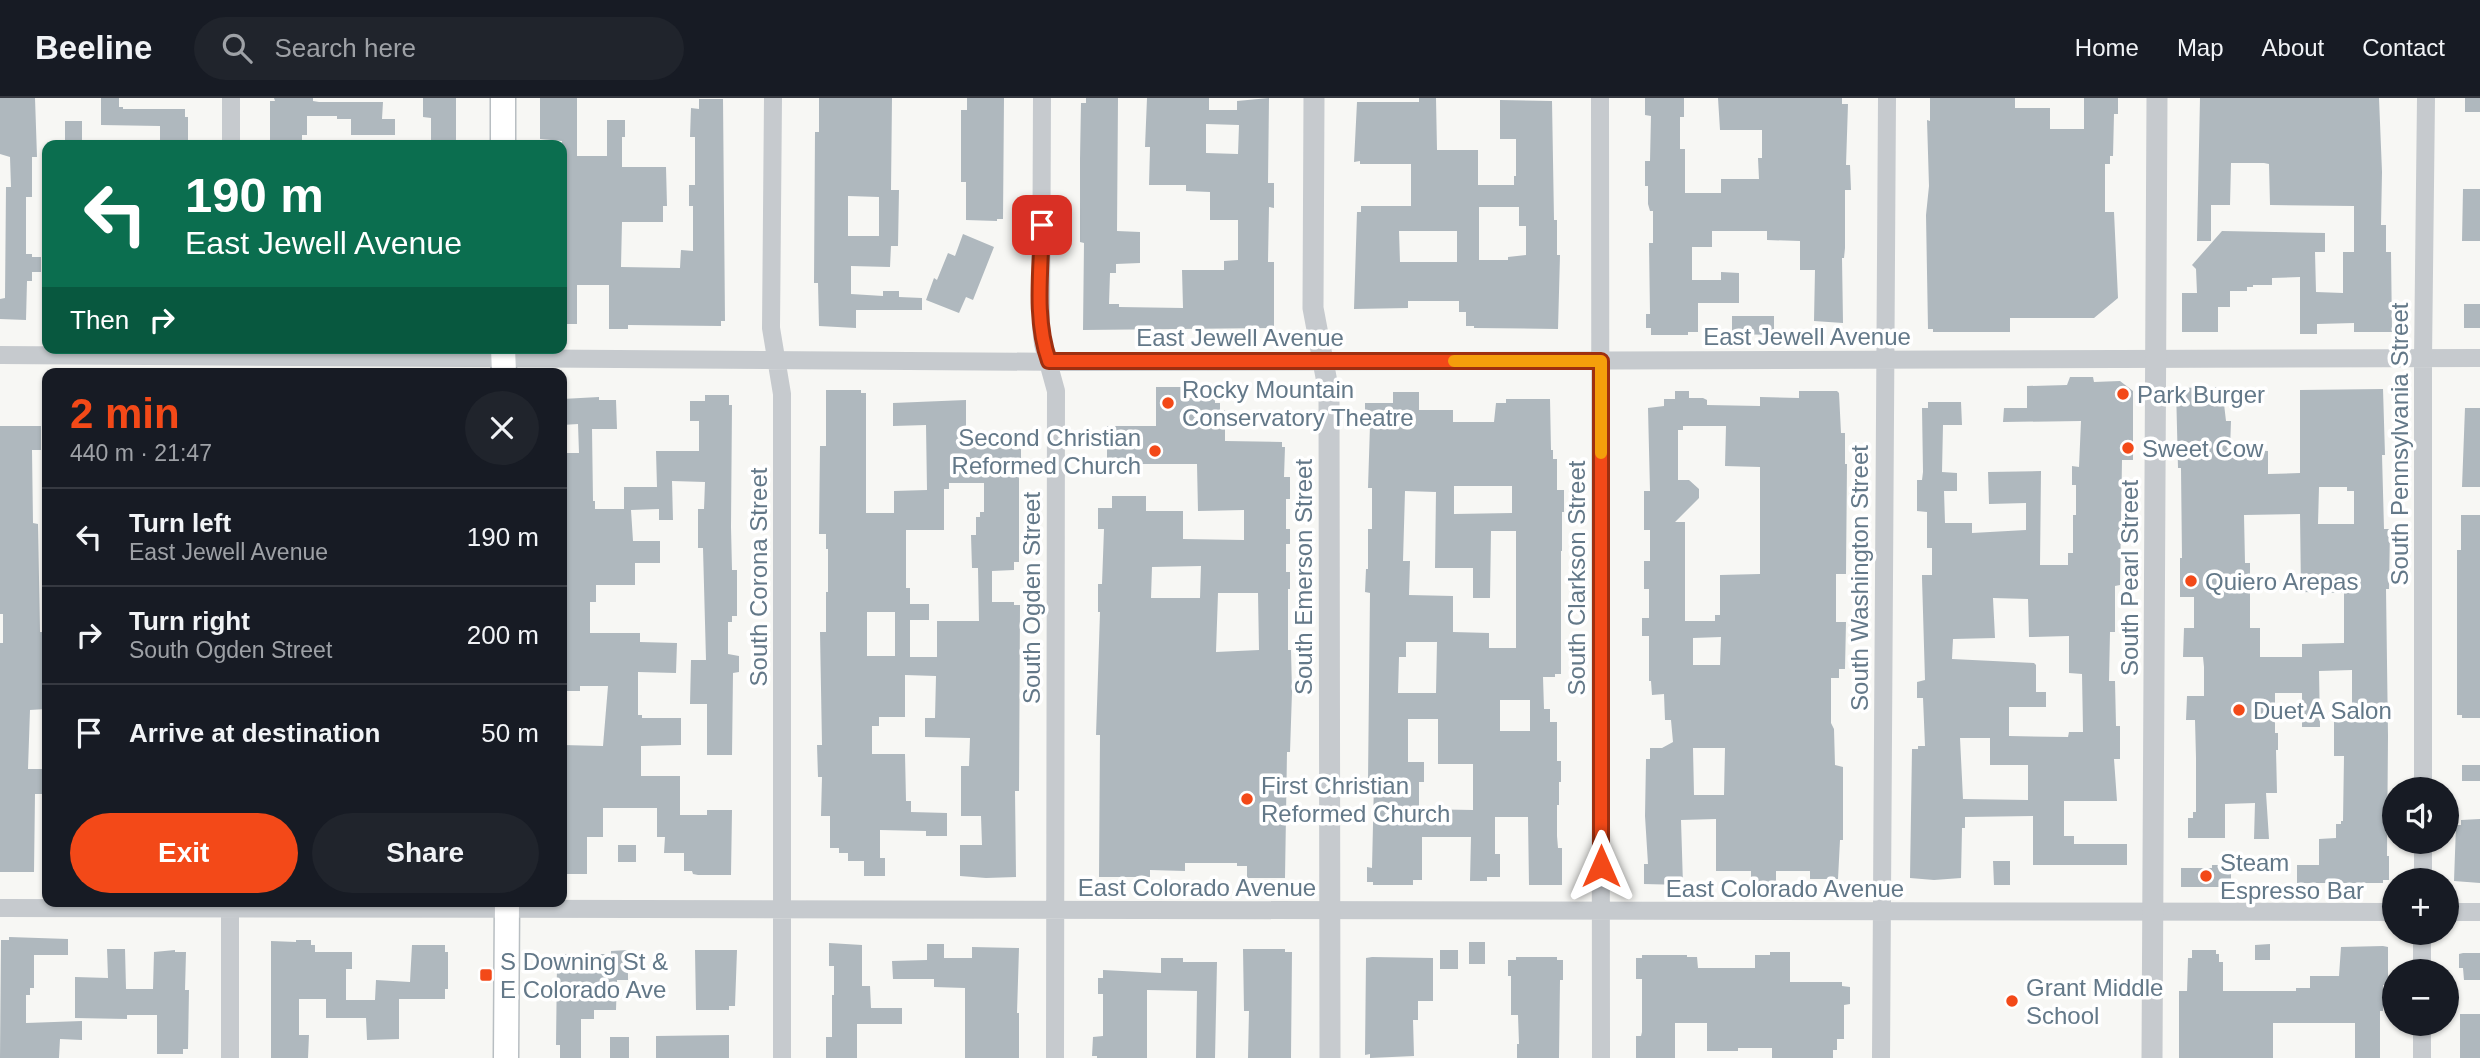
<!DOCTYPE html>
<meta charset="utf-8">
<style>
body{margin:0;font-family:Helvetica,sans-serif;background:#20242c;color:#f1f3f6;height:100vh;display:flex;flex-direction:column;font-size:26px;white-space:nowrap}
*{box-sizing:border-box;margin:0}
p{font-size:23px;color:#9ea1a6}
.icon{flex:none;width:38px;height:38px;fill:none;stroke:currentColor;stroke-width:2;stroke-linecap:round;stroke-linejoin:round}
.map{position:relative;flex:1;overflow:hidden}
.drawer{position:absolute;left:42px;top:270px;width:525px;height:539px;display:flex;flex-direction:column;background:#171b24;border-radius:14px;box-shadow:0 2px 5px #0004}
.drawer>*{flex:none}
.top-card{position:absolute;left:42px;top:42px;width:525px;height:214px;border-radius:14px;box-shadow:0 2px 5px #0004;background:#0b6e4f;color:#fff;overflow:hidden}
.fabs{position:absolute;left:2382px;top:679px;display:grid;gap:14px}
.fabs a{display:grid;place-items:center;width:77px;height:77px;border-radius:50%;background:#171b24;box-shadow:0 2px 5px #0004;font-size:35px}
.pin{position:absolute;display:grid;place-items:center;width:60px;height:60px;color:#fff;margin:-30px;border-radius:14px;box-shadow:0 4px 10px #0006}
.me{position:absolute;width:77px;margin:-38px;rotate:0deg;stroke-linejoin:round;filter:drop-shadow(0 0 5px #0008)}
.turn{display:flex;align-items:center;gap:24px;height:147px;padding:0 28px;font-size:32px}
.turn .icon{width:91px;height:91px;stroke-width:2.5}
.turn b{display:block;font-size:49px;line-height:60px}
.then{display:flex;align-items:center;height:66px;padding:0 28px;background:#0003;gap:14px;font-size:26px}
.round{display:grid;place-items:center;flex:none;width:74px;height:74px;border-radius:37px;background:#20242c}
.head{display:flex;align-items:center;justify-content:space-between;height:119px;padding:0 28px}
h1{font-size:42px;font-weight:700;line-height:52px;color:#f34918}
.action{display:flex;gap:14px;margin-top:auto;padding:14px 28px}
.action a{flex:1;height:80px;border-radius:42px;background:#f34918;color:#fff;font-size:28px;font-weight:700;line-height:80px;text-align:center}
.action a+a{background:#20242c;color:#f1f3f6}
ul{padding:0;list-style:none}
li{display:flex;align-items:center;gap:21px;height:98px;padding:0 28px;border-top:2px solid #363941}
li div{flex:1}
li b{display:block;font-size:26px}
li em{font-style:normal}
header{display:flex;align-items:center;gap:42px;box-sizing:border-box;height:98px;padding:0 35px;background:#171b24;border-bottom:2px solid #363941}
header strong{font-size:33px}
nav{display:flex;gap:38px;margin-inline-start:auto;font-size:24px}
.search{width:490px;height:63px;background:#20242c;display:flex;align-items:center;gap:18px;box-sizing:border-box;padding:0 24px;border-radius:38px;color:#9ea1a6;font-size:26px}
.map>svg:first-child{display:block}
.building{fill:#afb8be;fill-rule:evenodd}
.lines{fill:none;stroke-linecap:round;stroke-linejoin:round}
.secondary-casing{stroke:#b8bec2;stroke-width:27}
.minor{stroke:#c6cace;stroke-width:18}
.tertiary{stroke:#c6cace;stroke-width:21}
.secondary{stroke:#fff;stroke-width:24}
.route-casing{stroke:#9e2f10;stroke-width:18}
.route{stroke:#f34918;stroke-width:12}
.slow{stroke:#f59e0b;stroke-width:12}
.poi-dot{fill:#f34918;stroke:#fff;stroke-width:2.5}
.labels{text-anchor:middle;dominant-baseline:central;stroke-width:7;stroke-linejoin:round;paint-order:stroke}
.street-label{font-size:24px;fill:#637888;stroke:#fff}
.poi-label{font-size:24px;fill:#637888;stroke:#fff;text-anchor:start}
</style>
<header>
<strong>Beeline</strong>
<div class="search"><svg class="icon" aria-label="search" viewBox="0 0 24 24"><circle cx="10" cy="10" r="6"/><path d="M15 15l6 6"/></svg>Search here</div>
<nav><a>Home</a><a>Map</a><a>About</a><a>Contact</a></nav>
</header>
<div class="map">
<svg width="2480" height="960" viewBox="0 0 2480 960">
<rect width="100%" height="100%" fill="#f7f7f4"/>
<path class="building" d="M0 0H35L37 59H32V99H26V156H32V159H41V174H32V183H27L26 222 0 221V201L5 200 6 89H11L10 59 0 56Z
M101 0H119V9H123V11H185V19H188V47H160V28L101 27Z
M274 0H313V3L319 4H383L382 21H395V37H351V21H337V18H307V37H302V47H270V3H275Z
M423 0H456V47H431V20L423 19Z
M540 0H577V58H607V22H625V39H622V69H666L667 108H663V124H622L621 169 680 170 681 152 693 153V108H689V87H695V39H690L691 10 699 11V1H723L725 223H721V228L628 227V231H609V187H577V226H562V43L540 41Z
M819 0H892L891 92H899L898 148H891L890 169 851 168V196L883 198V193H899V199L922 200V212H856V230L819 228 818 185H814L815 34H819ZM848 98 879 99V138H848Z
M967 0H1004L1003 121H997V123L966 122V84H961V12H967Z
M1086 0H1118L1117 133 1140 134V165L1116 166V175H1110L1109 206H1119V209L1183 210 1182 172H1224V163L1238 162V122H1210V94L1186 93V87H1149L1150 49H1145L1147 0H1209V12H1237V3L1269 0 1268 85H1274V110L1269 109 1268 164H1274V230L1083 232 1084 145 1080 144V61L1081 5H1086ZM1206 26 1239 27 1238 56 1206 55Z
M1419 0H1436L1437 52H1478V87H1514V78H1516V41H1500V2L1552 3 1554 122H1557V157H1560L1558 231 1474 230V228H1466V214H1459V203H1408V210L1354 211 1357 114H1361V108H1411V66H1360V63L1354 64 1357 4H1419ZM1479 109H1519V128H1526V157L1508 159V162H1479ZM1399 133H1457V164H1400Z
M1645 0H1684V19H1680V51H1685V95H1721V81H1759L1758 60H1762V32H1720L1718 0H1842V6H1848L1846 67H1850L1851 92H1845V150L1844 160H1842L1843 225 1814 223 1815 172H1800V143L1767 142V133H1712V149H1692V182H1721V174L1739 175V205H1698V234H1688V237H1651V230H1646V216H1650L1649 145H1653V113H1650L1648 106V88H1645V63H1650L1651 18 1645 17Z
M1930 0H2015V10H2050V31H2084V0H2118V16H2114L2113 58H2110V66H2105V114H2114L2118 200 2094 220H2010V234H1933V231H1928L1926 117 1929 88 1927 22 1930 23Z
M2200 0H2379L2382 74 2381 127H2386V154H2391L2392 234H2354V225L2317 226V236H2300V179L2272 180V187H2253V189H2247V193H2230V209H2218V234H2182V195H2197L2196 171 2192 167 2222 133 2325 135V154H2315L2316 194 2343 195V154H2354V108L2270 107 2269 66 2264 65H2231L2230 107H2211V143H2197Z
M2465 0H2480V14H2465Z
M65 23H82V42H65Z
M2463 91H2480V143H2462Z
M963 136 994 149 973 202 966 199 959 215 926 202 934 180 937 182 948 155 955 158Z
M2464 206H2480V230H2464Z
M1732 218H1774V237L1732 236Z
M2070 279H2093L2094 284 2120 283 2133 293V362H2122L2120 487 2115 488V534H2110L2109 583H2115L2116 628H2120V661H2114L2117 703H2064V738H2074V746H2127V767H2033V718L1965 719V730H1962L1961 780 1934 782 1910 780 1912 651H1918V648H1925L1923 600H1917V584L1925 582 1922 480V477H1932V450H1927V414L1917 413V382H1922L1923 374 1922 310H1928V304H1961L1962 327H1943L1942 374 1957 375V393H1944L1945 425H1972V435L2026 432V405L1989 406 1988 374 2041 373 2040 467H2068V455H2073V417H2076V387H2072V368L2079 369 2081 323 2003 324 2004 310H2027V288L2067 287ZM1993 500 2028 501 2029 539 2069 538V575L2082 576 2083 634H2069L2068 639 2009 638V609H2046V594H2036V567L2034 565 1952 561 1953 541 1995 540ZM1960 640H1990V667H2028V702L1963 701Z
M1156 289H1183V300H1215V305H1220V312H1225V343L1282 344V349H1285L1284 379H1290V401H1286V431H1290V446H1286V474H1290V491H1288V552H1291L1292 594 1290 654H1287L1285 780H1247V768H1237V765H1185V773L1150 772V779H1099L1100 637H1096L1100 514H1098V486H1102L1104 431H1098V410H1112V398H1146V413H1183V441L1244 442V412L1198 413 1197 366H1107V328H1156ZM1201 468 1200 500H1151L1152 469ZM1218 495H1258L1259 552 1216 554Z
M2222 289 2226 323H2231L2230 351 2268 353V376L2300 375V292L2383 291 2385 357H2382L2384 431H2390L2389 491H2386L2388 638 2387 758H2389V782H2383V785H2297V767H2319V741L2336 740V726H2341V723H2343L2344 658H2334V619H2352V572L2319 573 2320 629H2302V595H2275V635H2278V652H2276L2277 695H2266L2269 741H2254L2255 705 2225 706V740H2188V720H2193V714H2196V660L2195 622H2186L2187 598H2204V569L2203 559H2183L2184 530H2194V499H2180V460H2182L2181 370H2178L2176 290ZM2319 389H2347V393H2354V426H2318ZM2300 416 2301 494 2344 495V545L2302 546V559H2260V530H2250V465H2245L2244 417Z
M826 292H861V295H866V415H894V393L927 392 926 327 893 328V305L966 302V348H1021V370H1019V464H1014V472L992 473V504H1014V507H1020L1019 693H1015L1016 779 986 780 960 778V747H982L981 718H961V668H969L970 640 925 639V620H935L936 578 905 577V619H879V628H872V656H905L906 703H911V714L947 715V738H926V733L880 732V760H885V778H864V763H848V755H839V750H830V718H821L822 679H818L817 647H822L820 534H826V494H828V451H826V436H819L820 348H826ZM949 385H984V414H980V419H976V437H971L972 470H978L979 523H937V559H910V522H929V506H910V490H906V432H944V391H949ZM867 514H895V558H867Z
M1675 293H1689V300H1703L1707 302V307L1760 308V299L1799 300V293H1837L1839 295 1841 335H1845V366H1847L1846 476H1836V524H1846L1845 571H1839V580H1831V625L1834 631 1835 667 1843 669V742H1840L1838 781H1810V773H1776V787H1772V790H1751V773H1716V721L1681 722 1683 787 1644 786V766H1648L1645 718 1646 661H1650V650H1662L1673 644 1671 622H1665L1664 596 1652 597 1651 583H1649V538H1642V520H1649V491H1644V463H1650V432H1644V393H1650L1648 310 1664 308V301H1675ZM1683 328H1726L1725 368 1760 369V476L1720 477V517H1715V523H1685V424H1675L1699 400V391L1689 382H1678V332H1683ZM1721 539 1720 567H1693V540ZM1693 650H1725L1724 697H1694Z
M1393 294H1419V312H1453V324H1494L1496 305H1506V301H1550L1551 352H1553V361H1557V392H1564V414H1562V453H1561V576H1555V579H1543L1544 611H1550V624H1557V663H1561V684H1559V707H1557V738L1558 750H1562V787H1529L1528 719H1495V756H1500V779H1487V783H1470L1471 739H1422V782H1413V787H1373V784H1367V769L1372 770 1374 683H1368L1370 495 1365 494 1366 471H1368V431H1372V390H1368L1370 327H1365V305H1393ZM1454 388H1512V415L1454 416ZM1405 393 1436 394 1435 470H1473V500H1490L1491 433H1516V550H1489V535L1453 534V498L1409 497 1410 463H1403ZM1406 544H1437L1436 595H1398L1399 559H1406ZM1500 602H1530V633H1500ZM1408 621H1438V666H1473V712L1419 711V684H1424V664H1408Z
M705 297H729V307H732L731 429 732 472H737V518H732V524H728V556L739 558V574L733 575 732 657H707V606H690L691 562H706L703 450H698V411H704L705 384 672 383 673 422H659V411L631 412 633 443H660V465H635V487H596V504H590V535H640V544L677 545 676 575 638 574V617H642V620H681V647L641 648V678H680V717H707V712H732L731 777H698L693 776 692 773H684V755H664L665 739H657V710H603V739H587V776H562V647L603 648 608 588H580V593H562V355H579L578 326 562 327V301L599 299V302H616L617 331H592L593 403H595V411H624V389H657L656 353H699V323H690V303H705Z
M2465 310H2480V389H2462Z
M0 328H41V352H32L33 425 38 426 40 534H43V590H45L46 611 30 612 28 671H42V680H47V696H35L34 774H0V545H3V516H0Z
M2461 417H2480V620H2462V617H2457V452H2461Z
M2462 667H2480V683H2462Z
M2480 721V785L2454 783 2456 727H2461V722Z
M618 747H636V764H618Z
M1993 763H2010V787H1994Z
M2212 767H2231V789H2181V770H2212Z
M9 839 68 841V857H34V890H30V897H26V925L82 923V942L60 941 59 960H0L1 842H9Z
M296 842H311V847H315V854H352V871H346V902H375L376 882 410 884 412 847H445V854H448V891H445V901H399V941L367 942 366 920H326V901H299V937H309L308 960H271V843L296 844Z
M1469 844H1485V866H1469Z
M829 845 862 847V888H870L871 910H902V926H857V960H826V939H832V897H834V868H829Z
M927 846H944V860H972V849L1019 850 1017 915H1019V960H965V890L934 889V881H893L892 863 927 862Z
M2270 846V862H2255V847Z
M2383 848 2388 849V887H2383V913H2380V960H2355V925H2273V960H2179V893H2187L2188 860H2192V852H2216V856H2219V864H2223V893H2296V890H2310V878H2339L2341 849Z
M107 851H125L126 891H153L154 854 175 852V854H186L185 892H189L188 951H183V956H157V917H127V921L75 920V879L108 880Z
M1243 851H1285V854H1292L1291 960H1248L1249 913H1244Z
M628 852V882H617L616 912H594V921H581V960H560V947H556L557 865H560V856H611V853Z
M695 852H737L735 908H729V912H696Z
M1440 852H1458V871H1440Z
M1770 854H1790V884H1842V888L1850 889V906L1844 907V941H1837V952H1833V960H1772V950H1738V953H1707V925H1675V960H1636V938H1641L1642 934V881H1636V860H1642V857H1687V859H1697L1698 870H1755V857H1770Z
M2463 855H2480V882H2464L2463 870H2459V856Z
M1372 859 1433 860V903H1418V922H1413L1414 958 1370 960V956L1365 957 1366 860Z
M1516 859H1557V862H1563V882H1560L1559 960H1517V946H1519L1518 917H1511V878H1508V862H1516Z
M1161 860H1183V864H1217L1215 960H1196L1197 893 1147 892V960H1097V958H1092L1093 939 1103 938V896H1098V880H1103V872L1161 875Z
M2460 916H2480V960H2460Z
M729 937V960H656V938Z
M610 939H629V960H610Z"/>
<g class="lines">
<g class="secondary-casing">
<path id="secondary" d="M503 0V47
M503 250 504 275
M506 960 507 803"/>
</g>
<path class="minor" d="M773 0 771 230 782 296V960
M1042 0 1041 229 1043 246 1056 293 1055 960
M1600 0 1601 960
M231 47V0
M0 257 1075 264 2480 260
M2423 691V261L2426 0
M2423 782V744
M0 810 2394 814
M2446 814H2480
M2422 873V835
M230 960V803
M1881 960 1887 0
M2422 960V926"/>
<path class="tertiary" d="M1314 0 1313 210 1329 295 1330 960
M2152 960 2157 0"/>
<use href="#secondary" class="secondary"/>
</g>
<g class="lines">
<g class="route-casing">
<path id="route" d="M1042 127C1041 172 1034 221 1049 263H1601V768"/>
</g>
<use href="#route" class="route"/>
<path class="slow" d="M1454 263H1601V355"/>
</g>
<g class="poi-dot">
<circle cx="2123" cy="296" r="7"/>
<circle cx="1168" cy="305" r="7"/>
<circle cx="2128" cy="350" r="7"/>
<circle cx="1155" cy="353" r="7"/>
<circle cx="2191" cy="483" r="7"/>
<circle cx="2239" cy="612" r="7"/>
<circle cx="1247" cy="701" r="7"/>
<circle cx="2206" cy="778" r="7"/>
<rect x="479" y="870" width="14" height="14" rx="3.5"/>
<circle cx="2012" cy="903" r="7"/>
</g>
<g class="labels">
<g class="street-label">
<text x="1807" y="238">East Jewell Avenue</text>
<text x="1240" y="239">East Jewell Avenue</text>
<text transform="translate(2399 346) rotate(-90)">South Pennsylvania Street</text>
<text transform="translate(758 479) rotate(-90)">South Corona Street</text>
<text transform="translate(1303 479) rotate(-90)">South Emerson Street</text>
<text transform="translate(1576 480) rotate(-90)">South Clarkson Street</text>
<text transform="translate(1859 480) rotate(-90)">South Washington Street</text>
<text transform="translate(2129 480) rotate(-90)">South Pearl Street</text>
<text transform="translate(1031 500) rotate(-90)">South Ogden Street</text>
<text x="1197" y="789">East Colorado Avenue</text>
<text x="1785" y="790">East Colorado Avenue</text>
</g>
<g class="poi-label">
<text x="1182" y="291">Rocky Mountain<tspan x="1182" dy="28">Conservatory Theatre</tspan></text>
<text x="2137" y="296">Park Burger</text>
<text x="1141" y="339" text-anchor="end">Second Christian<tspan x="1141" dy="28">Reformed Church</tspan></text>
<text x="2142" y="350">Sweet Cow</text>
<text x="2205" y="483">Quiero Arepas</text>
<text x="2253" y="612">Duet A Salon</text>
<text x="1261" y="687">First Christian<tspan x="1261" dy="28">Reformed Church</tspan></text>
<text x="2220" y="764">Steam<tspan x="2220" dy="28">Espresso Bar</tspan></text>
<text x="500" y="863">S Downing St &amp;<tspan x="500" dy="28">E Colorado Ave</tspan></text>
<text x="2026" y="889">Grant Middle<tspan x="2026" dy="28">School</tspan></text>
</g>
</g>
</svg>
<div class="fabs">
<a><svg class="icon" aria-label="sound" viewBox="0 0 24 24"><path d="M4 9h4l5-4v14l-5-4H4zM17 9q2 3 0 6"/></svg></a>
<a>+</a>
<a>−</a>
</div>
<div class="pin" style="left:1042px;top:127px;background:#d93025"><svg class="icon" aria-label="arrive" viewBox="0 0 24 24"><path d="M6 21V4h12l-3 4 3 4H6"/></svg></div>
<svg class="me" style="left:1601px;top:768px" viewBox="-20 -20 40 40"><path d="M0-17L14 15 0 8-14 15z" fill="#f34918" stroke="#fff" stroke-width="4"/></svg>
<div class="top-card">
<div class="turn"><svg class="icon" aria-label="left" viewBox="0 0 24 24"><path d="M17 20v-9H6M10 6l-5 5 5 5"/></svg><div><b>190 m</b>East Jewell Avenue</div></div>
<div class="then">Then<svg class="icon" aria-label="right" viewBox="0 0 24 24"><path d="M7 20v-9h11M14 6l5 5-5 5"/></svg></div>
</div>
<section class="drawer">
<div class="head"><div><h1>2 min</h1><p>440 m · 21:47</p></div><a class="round"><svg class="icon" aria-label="close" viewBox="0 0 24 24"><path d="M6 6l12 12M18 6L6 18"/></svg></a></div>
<ul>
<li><svg class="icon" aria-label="left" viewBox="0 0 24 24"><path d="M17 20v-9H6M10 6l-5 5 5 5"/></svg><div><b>Turn left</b><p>East Jewell Avenue</p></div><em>190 m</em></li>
<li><svg class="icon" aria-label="right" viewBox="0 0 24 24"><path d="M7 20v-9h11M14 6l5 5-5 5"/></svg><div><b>Turn right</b><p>South Ogden Street</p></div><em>200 m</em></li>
<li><svg class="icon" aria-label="arrive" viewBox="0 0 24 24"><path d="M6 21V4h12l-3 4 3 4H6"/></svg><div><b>Arrive at destination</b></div><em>50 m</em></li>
</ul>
<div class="action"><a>Exit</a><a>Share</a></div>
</section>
</div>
